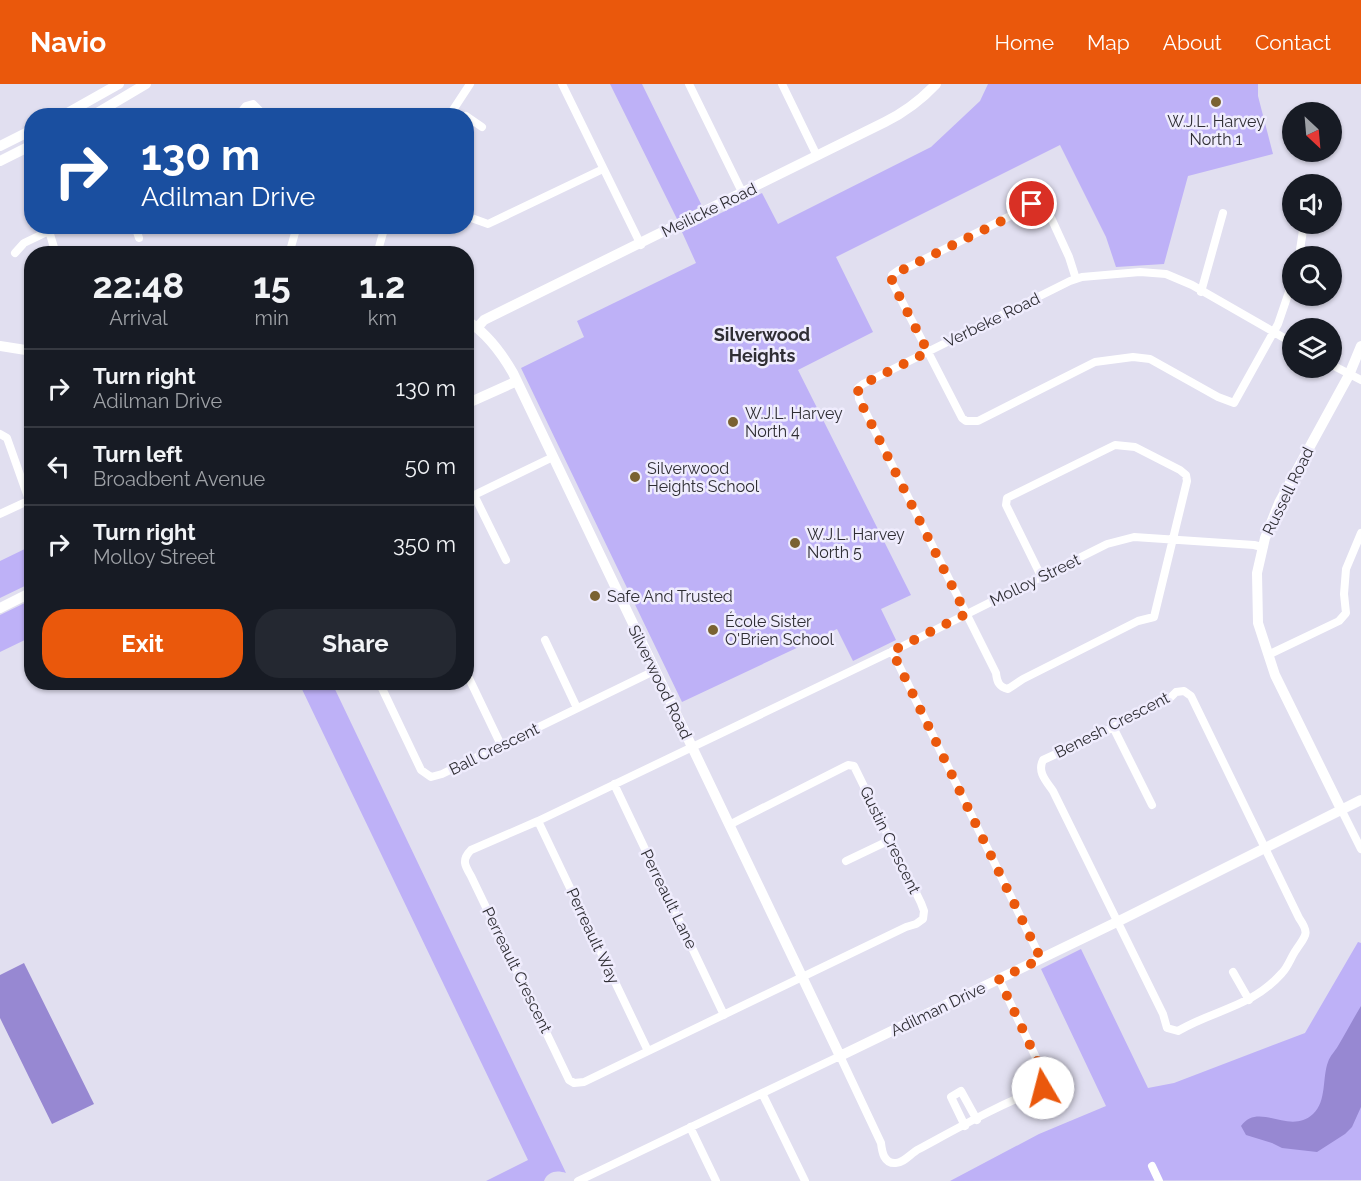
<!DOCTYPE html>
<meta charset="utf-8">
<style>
body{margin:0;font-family:Raleway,sans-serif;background:#242831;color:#f1f3f6;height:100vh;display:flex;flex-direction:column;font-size:22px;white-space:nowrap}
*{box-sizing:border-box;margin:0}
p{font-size:20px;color:#9ea1a6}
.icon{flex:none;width:33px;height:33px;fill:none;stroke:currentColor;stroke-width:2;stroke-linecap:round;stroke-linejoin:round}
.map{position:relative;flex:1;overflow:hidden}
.sheet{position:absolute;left:24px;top:162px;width:450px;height:444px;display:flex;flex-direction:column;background:#171b24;border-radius:24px;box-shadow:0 2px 4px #0004}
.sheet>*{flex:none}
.top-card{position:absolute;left:24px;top:24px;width:450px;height:126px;border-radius:24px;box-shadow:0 2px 4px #0004;background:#1a4fa0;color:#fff;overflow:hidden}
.needle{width:39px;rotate:154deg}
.controls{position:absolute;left:1282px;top:18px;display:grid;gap:12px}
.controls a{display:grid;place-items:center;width:60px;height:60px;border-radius:50%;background:#171b24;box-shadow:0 2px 4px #0004;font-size:30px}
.pin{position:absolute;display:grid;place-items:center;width:51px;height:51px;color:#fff;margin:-26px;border:3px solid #fff;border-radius:50%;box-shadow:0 2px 6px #0007}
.me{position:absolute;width:66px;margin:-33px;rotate:352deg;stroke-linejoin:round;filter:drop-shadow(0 0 4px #0008)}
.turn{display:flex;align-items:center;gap:21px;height:126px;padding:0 18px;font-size:27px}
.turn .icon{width:78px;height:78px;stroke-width:2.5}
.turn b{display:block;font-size:42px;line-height:51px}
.eta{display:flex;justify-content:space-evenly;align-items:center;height:102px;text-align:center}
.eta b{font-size:36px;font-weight:700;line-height:42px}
.cta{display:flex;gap:12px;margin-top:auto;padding:12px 18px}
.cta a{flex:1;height:69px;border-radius:24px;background:#ea580c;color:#fff;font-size:24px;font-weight:700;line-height:69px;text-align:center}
.cta a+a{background:#242831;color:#f1f3f6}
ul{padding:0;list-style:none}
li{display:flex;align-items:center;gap:18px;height:78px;padding:0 18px;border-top:2px solid #363941}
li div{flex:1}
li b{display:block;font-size:22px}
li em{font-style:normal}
header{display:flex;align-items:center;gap:36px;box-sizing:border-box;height:84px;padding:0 30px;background:#ea580c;color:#fff}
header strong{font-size:28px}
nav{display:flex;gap:33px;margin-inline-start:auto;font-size:21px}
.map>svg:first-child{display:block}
.green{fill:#beb1f7}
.water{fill:#9788d2}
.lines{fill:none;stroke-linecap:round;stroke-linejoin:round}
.street{stroke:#fff;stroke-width:8}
.secondary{stroke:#fff;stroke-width:10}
.route{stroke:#ea580c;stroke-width:10;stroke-dasharray:0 18}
.poi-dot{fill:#7a6232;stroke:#efecfd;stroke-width:2}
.labels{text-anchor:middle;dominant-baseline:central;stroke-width:5;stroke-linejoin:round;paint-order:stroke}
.poi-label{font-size:16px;fill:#2f2e34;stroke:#efecfd;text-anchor:start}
.street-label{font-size:16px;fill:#2f2e34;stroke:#efecfd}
.neighbourhood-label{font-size:18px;font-weight:bold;fill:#2f2e34;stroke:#efecfd}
</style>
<header>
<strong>Navio</strong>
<nav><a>Home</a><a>Map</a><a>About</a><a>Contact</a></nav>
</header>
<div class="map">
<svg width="1361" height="1097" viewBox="0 0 1361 1097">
<rect width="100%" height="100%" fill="#e1dff0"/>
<path class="green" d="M610 0H642L702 122 677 135Z
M988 0H1258V12L1273 70 1188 92 1164 180 1116 183 1106 153 1060 61 836 173 873 248 798 286 911 511 881 525 896 556 853 577 837 545 682 618 521 284 584 253 577 237 696 179 682 148 762 109 778 140 931 63 980 17Z
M31 462V499L0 514V477Z
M31 516V553L0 568V531Z
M299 599H332L566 1089C557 1086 548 1087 544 1097H486L528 1076Z
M1358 858 1361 859V1096L950 1097 1039 1050 1106 1022 1041 885 1081 865 1148 1004 1174 999 1305 949Z"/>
<path class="water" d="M24 879 94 1020 52 1040 0 934V891Z
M1361 922V1023L1352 1043 1345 1050 1317 1068 1282 1064 1272 1059 1246 1051 1241 1042C1259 1017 1289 1052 1313 1030 1327 1017 1322 994 1328 978 1330 972 1335 967 1338 962 1346 949 1353 935 1361 922Z"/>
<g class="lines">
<path class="street" d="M562 0 641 161
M689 0 743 110
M782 0 817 72
M238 32 246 22 253 20 265 32
M449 32 470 0
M466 32 482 43
M466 132 488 140 603 85
M135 142 139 154
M15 169 24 159 49 147
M56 170 49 147 58 142
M289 170 297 142
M377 170 385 142
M1299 172 1304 140
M1076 195 1069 173 1047 125 1038 118 911 182 899 186 892 191V198L962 334 966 337H978L1095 278 1133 273 1150 275 1218 313 1234 319 1278 240 1293 196
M1201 208 1223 129
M1332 281 1361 296
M0 350 7 354 29 416
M474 411 506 476
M466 415 553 373
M0 430 32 415
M1041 492 1006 421 1007 414 1115 361 1135 363 1180 386 1186 391 1187 397 1154 533 1138 537 1023 595 1008 605C999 603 997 598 996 589L859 315 858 304 863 300 1070 197 1082 193 1140 188 1166 190 1192 201 1293 259
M545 556 577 624
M892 567 1041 875
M1268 571 1339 537 1346 529 1344 510 1346 485 1361 449
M466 588 501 661
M379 598 421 686 431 693 442 690 654 587
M1184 607 1191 612 1299 834C1310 850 1306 851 1296 866 1291 873 1288 883 1282 889 1251 924 1215 925 1178 947L1167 944 1163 930 1053 707C1046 697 1037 688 1043 676L1106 647 1171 613 1176 608Z
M1113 643 1152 721
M614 700 724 931
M1341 725 1361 765
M538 737 648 967
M729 741 848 681 854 682 921 819 924 827 923 835 916 840 906 843 584 998 574 999 569 996 471 792C465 782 461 776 471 766L538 737 899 564 1107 460 1134 453 1254 461 1262 463
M846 777 890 756
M1233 888 1249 916
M762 1009 805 1097
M965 1042 951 1013 961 1007 977 1036
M690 1043 716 1097
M1152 1082 1159 1097
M578 1097 840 972 881 1059C882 1068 884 1080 896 1079 904 1079 911 1069 919 1065 958 1044 1002 1019 1043 1004L1049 996V989L1038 978 999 895"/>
<path class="secondary" d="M62 32 119 0
M92 32 146 0
M0 62 32 46
M0 77 32 61
M466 236C487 249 501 268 513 289L840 972 1125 834 1361 716
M477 244 484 236 885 38C905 28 921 16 936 0
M0 262 32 267
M466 320 517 297
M0 524 32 508
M1341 725 1275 591 1258 539 1257 489 1265 454 1279 419 1349 291 1361 262"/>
</g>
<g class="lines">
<path class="route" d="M1032 120 1022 127 892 191V198L928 268 863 300C858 305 857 307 859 315L966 530 892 567 1041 875 999 895 1038 978 1048 989 1049 996 1043 1004"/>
</g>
<g class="poi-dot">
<circle cx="1216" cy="18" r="6"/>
<circle cx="733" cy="338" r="6"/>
<circle cx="635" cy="393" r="6"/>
<circle cx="795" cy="459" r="6"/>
<circle cx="595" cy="512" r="6"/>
<circle cx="713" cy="546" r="6"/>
</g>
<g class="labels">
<g class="poi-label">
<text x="1216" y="37" text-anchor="middle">W.J.L. Harvey<tspan x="1216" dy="18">North 1</tspan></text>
<text x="745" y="329">W.J.L. Harvey<tspan x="745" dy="18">North 4</tspan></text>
<text x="647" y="384">Silverwood<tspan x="647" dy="18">Heights School</tspan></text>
<text x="807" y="450">W.J.L. Harvey<tspan x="807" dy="18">North 5</tspan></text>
<text x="607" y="512">Safe And Trusted</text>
<text x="725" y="537">École Sister<tspan x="725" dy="18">O'Brien School</tspan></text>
</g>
<g class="street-label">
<text transform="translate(709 126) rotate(-26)">Meilicke Road</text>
<text transform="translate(992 236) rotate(-26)">Verbeke Road</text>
<text transform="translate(1288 407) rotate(-64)">Russell Road</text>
<text transform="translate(1035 496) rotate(-26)">Molloy Street</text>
<text transform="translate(660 598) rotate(64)">Silverwood Road</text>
<text transform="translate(1112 641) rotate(-27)">Benesh Crescent</text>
<text transform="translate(494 665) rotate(-26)">Ball Crescent</text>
<text transform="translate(890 756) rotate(64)">Gustin Crescent</text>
<text transform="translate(669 815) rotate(64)">Perreault Lane</text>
<text transform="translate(593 852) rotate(65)">Perreault Way</text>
<text transform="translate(517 886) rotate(64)">Perreault Crescent</text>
<text transform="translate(938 925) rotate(-26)">Adilman Drive</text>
</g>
<g class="neighbourhood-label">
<text x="762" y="250">Silverwood<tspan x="762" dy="21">Heights</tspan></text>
</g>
</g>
</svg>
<div class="controls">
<a><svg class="needle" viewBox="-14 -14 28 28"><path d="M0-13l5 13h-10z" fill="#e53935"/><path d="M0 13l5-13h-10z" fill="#9ea1a6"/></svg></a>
<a><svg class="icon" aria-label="sound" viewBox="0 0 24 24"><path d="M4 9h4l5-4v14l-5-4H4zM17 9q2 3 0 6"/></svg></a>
<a><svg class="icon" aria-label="search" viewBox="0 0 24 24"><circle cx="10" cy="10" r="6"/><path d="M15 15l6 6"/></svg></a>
<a><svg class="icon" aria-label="layers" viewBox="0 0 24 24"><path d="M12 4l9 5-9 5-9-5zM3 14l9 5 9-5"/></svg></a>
</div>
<div class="pin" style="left:1032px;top:120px;background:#d93025"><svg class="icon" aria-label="arrive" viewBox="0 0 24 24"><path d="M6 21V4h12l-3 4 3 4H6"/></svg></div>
<svg class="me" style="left:1043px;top:1004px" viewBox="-20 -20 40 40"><circle r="19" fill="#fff"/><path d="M0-13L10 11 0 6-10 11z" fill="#ea580c"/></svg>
<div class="top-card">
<div class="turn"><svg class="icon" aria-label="right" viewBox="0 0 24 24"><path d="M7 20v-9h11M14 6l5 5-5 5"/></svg><div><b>130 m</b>Adilman Drive</div></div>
</div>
<section class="sheet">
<div class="eta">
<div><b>22:48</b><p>Arrival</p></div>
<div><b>15</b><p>min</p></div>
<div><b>1.2</b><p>km</p></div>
</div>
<ul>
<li><svg class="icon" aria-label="right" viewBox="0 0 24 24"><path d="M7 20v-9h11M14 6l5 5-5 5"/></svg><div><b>Turn right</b><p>Adilman Drive</p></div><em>130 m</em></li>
<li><svg class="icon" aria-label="left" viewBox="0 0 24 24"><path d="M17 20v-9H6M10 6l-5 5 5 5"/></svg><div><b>Turn left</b><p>Broadbent Avenue</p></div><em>50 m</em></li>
<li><svg class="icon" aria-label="right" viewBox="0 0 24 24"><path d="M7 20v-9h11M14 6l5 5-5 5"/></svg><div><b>Turn right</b><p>Molloy Street</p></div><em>350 m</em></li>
</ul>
<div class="cta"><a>Exit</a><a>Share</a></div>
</section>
</div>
